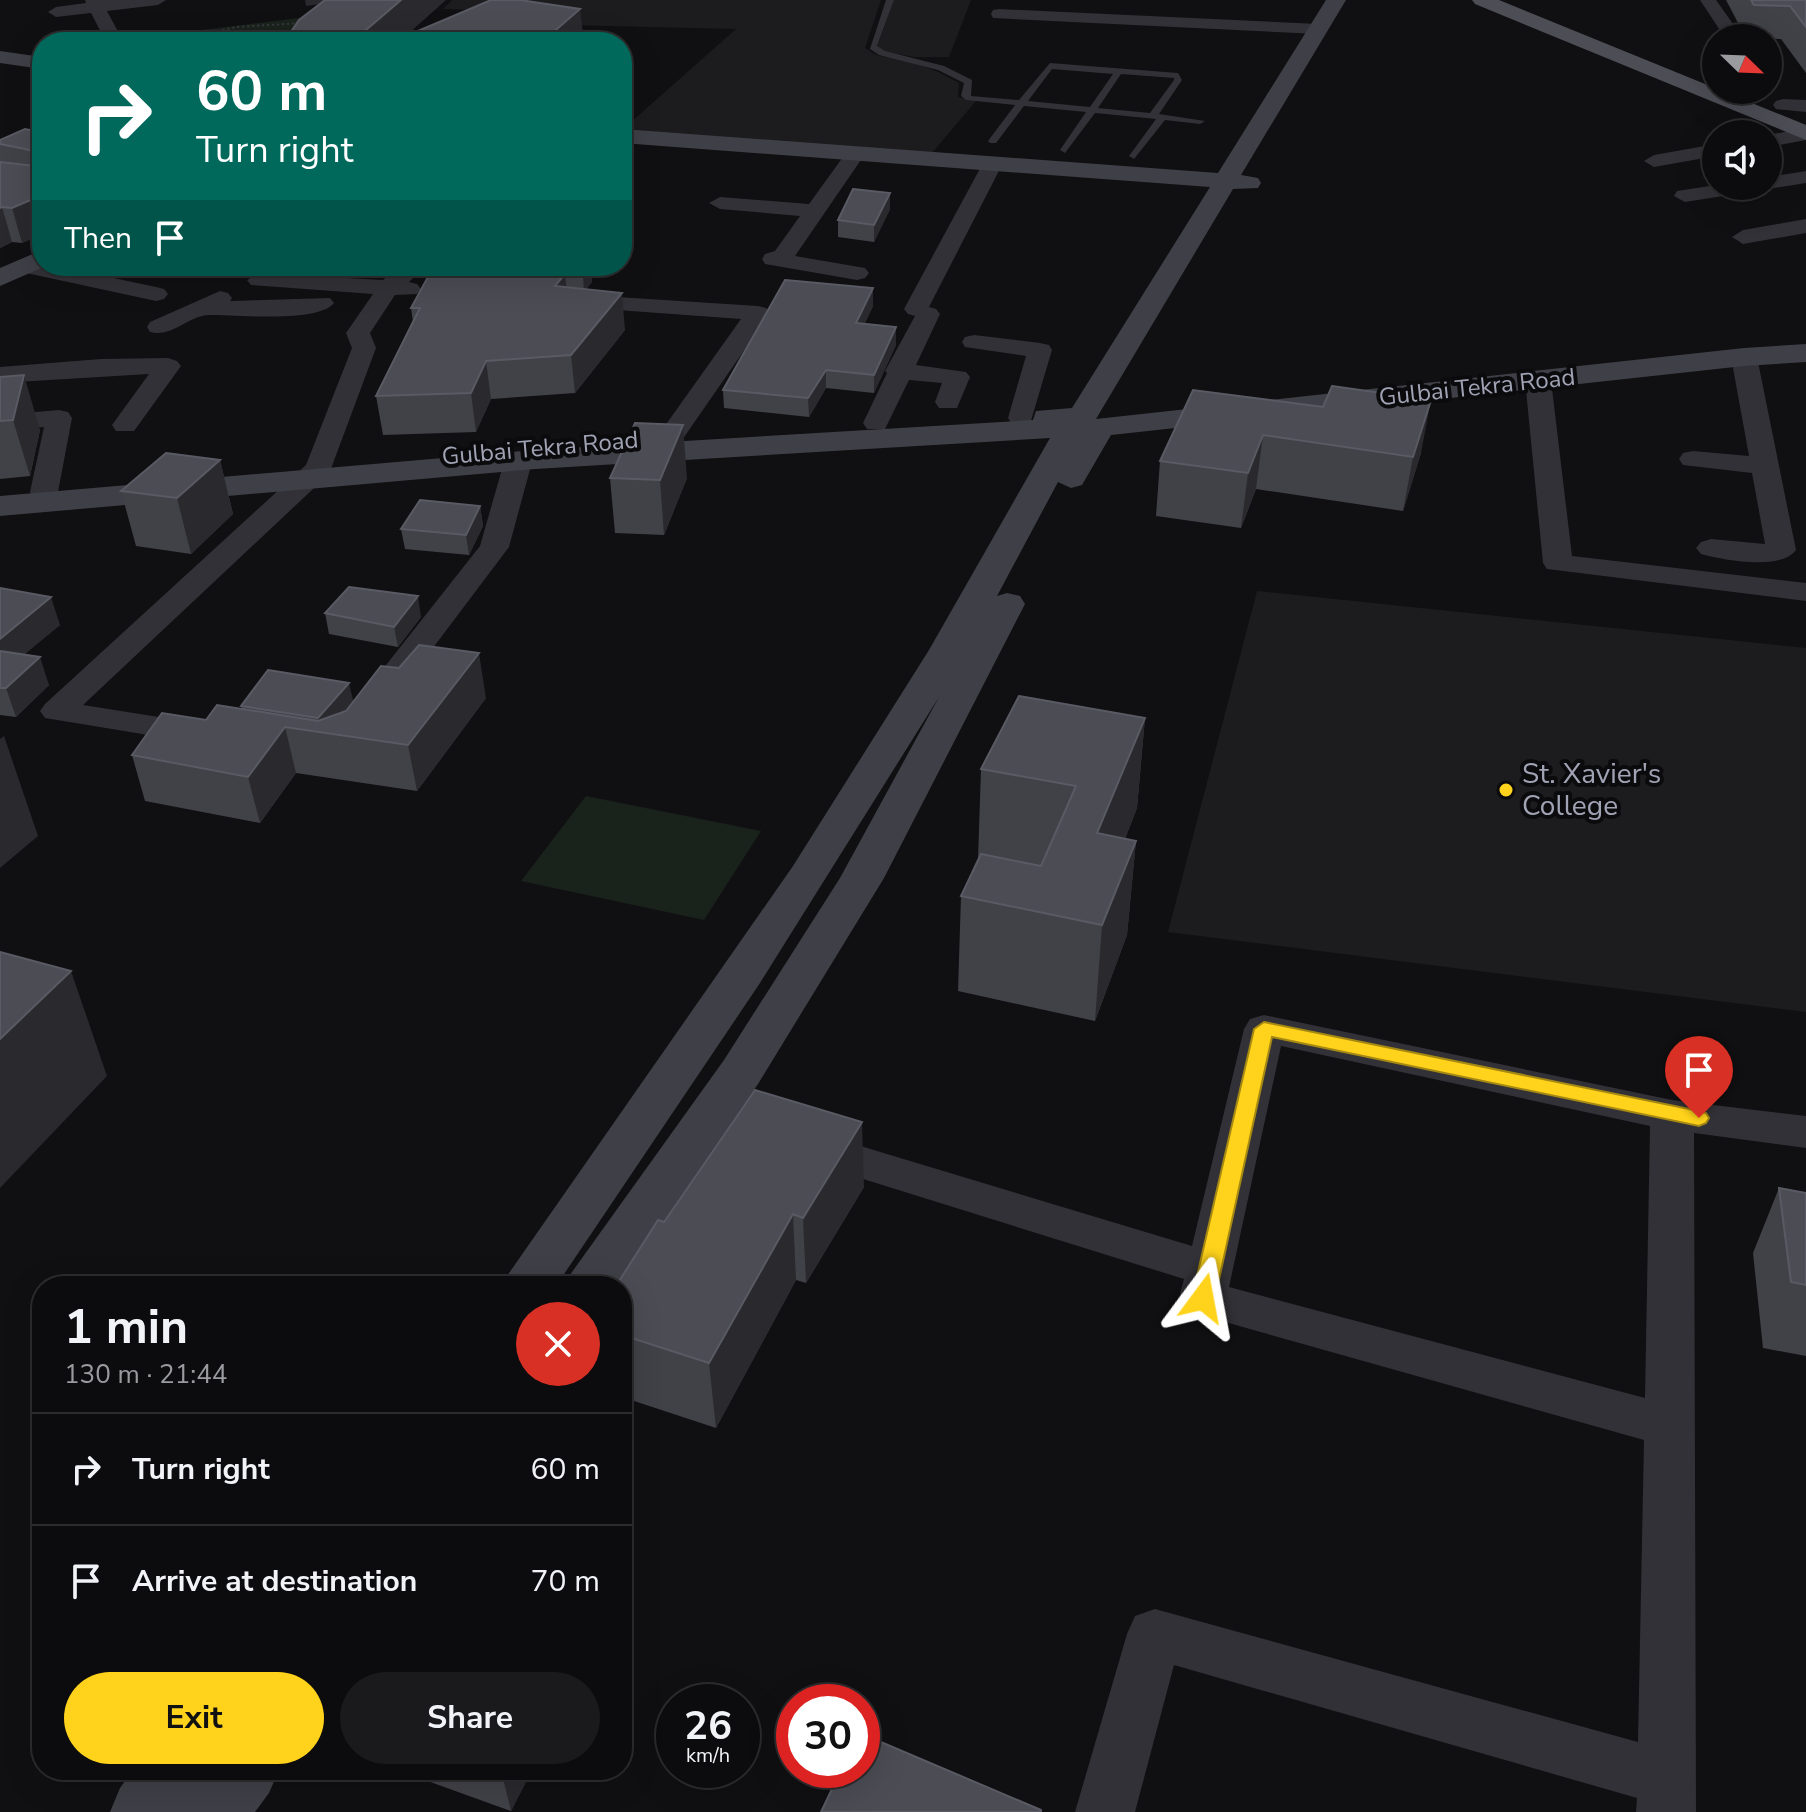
<!DOCTYPE html>
<meta charset="utf-8">
<style>
body{margin:0;font-family:"Nunito Sans",sans-serif;background:#1a1a1c;color:#f1f3f6;height:100vh;display:flex;flex-direction:column;font-size:30px;white-space:nowrap}
*{box-sizing:border-box;margin:0}
p{font-size:26px;color:#9a9b9e}
.icon{flex:none;width:44px;height:44px;fill:none;stroke:currentColor;stroke-width:2;stroke-linecap:round;stroke-linejoin:round}
.map{position:relative;flex:1;overflow:hidden}
.sheet{position:absolute;left:32px;top:1276px;width:600px;height:504px;display:flex;flex-direction:column;background:#0c0c0e;border-radius:32px;box-shadow:0 8px 32px #0002,0 0 0 2px #2c2c2e}
.sheet>*{flex:none}
.hud{position:absolute;left:32px;top:32px;width:600px;height:244px;border-radius:32px;box-shadow:0 8px 32px #0002,0 0 0 2px #2c2c2e;background:#00695c;color:#fff;overflow:hidden}
.needle{width:52px;rotate:113deg}
.buttons{position:absolute;left:1702px;top:24px;display:grid;gap:16px}
.buttons a{display:grid;place-items:center;width:80px;height:80px;border-radius:50%;background:#0c0c0e;box-shadow:0 8px 32px #0002,0 0 0 2px #2c2c2e;font-size:40px}
.speed{position:absolute;left:656px;top:1684px;display:flex;gap:16px;font-size:40px;font-weight:700;text-align:center}
.speed>*{display:grid;place-content:center;width:104px;height:104px;border-radius:50%;background:#0c0c0e;box-shadow:0 8px 32px #0002,0 0 0 2px #2c2c2e;line-height:1}
.speed small{font-size:20px;font-weight:400}
.speed .limit{border:12px solid #d22;background:#fff;color:#111}
.pin{position:absolute;display:grid;place-items:center;width:68px;height:68px;color:#fff;margin:-82px -34px;border-radius:50% 50% 50% 0;rotate:-45deg;box-shadow:0 0 8px #0007}
.pin .icon{rotate:45deg}
.me{position:absolute;width:88px;margin:-44px;rotate:13deg;stroke-linejoin:round;filter:drop-shadow(0 0 6px #0008)}
.turn{display:flex;align-items:center;gap:28px;height:168px;padding:0 32px;font-size:36px}
.turn .icon{width:104px;height:104px;stroke-width:2.5}
.turn b{display:block;font-size:56px;line-height:68px}
.then{display:flex;align-items:center;height:76px;padding:0 32px;background:#0003;gap:16px;font-size:30px}
.round{display:grid;place-items:center;flex:none;width:84px;height:84px;border-radius:42px;background:#1a1a1c}
.summary{display:flex;align-items:center;justify-content:space-between;height:136px;padding:0 32px}
h1{font-size:48px;font-weight:700;line-height:60px}
.cta{display:flex;gap:16px;margin-top:auto;padding:16px 32px}
.cta a{flex:1;height:92px;border-radius:48px;background:#ffd31b;color:#111;font-size:32px;font-weight:700;line-height:92px;text-align:center}
.cta a+a{background:#1a1a1c;color:#f1f3f6}
ul{padding:0;list-style:none}
li{display:flex;align-items:center;gap:24px;height:112px;padding:0 32px;border-top:2px solid #2c2c2e}
li div{flex:1}
li b{display:block;font-size:30px}
li em{font-style:normal}
.map>svg:first-child{display:block}
.built{fill:#1c1c1f}
.green{fill:#1a221c}
.lines{fill:none;stroke-linecap:round;stroke-linejoin:round}
.path{stroke:#37383e;stroke-width:2;stroke-dasharray:2 3;stroke-linecap:butt}
.lane{fill:#313137;fill-rule:evenodd}
.street{fill:#313137;fill-rule:evenodd}
.secondary{fill:#3f3f47;fill-rule:evenodd}
.primary{fill:#4d4d56;fill-rule:evenodd}
.wall{fill:#414148}
.shaded-wall{fill:#29292e}
.building{fill:#4b4c54;stroke:#595a63;stroke-width:2}
.route{fill:#ffd31b;stroke:#a68912;stroke-width:2}
.poi-dot{fill:#ffd31b;stroke:#0b0b0d;stroke-width:3}
.labels{text-anchor:middle;dominant-baseline:central;stroke-width:8;stroke-linejoin:round;paint-order:stroke}
.far-street-label{font-size:24px;fill:#a0a3b4;stroke:#0b0b0d}
.poi-label{font-size:28px;fill:#a0a3b4;stroke:#0b0b0d;text-anchor:start}
</style>
<div class="map">
<svg width="1806" height="1812" viewBox="0 0 1806 1812">
<rect width="100%" height="100%" fill="#101012"/>
<path class="built" d="M452 0H881L865 48 876 55 913 62 938 72 959 83 958 97 976 101 931 154 622 130 736 29 565 25 574 12 443 9Z
M894 0H971L949 57H914L886 52 877 47Z
M1257 591 1806 648V1012L1168 932Z"/>
<path class="green" d="M323 15 294 42H142L153 36Z
M586 796 761 831 704 920 521 881Z"/>
<g class="lines">
<path class="path" d="M174 42 236 27 302 23"/>
<path class="lane" d="M886 0H894L877 46 885 51 944 66 972 80 971 96 1019 100 1050 63 1178 73 1182 80 1159 114 1205 121 1200 124 1165 120 1134 159 1129 156 1156 119 1095 113 1065 153 1060 150 1086 112 1024 106 996 143H990L988 141 1015 105 966 100 961 96 964 83 938 70 879 55 870 49ZM1052 69 1113 74 1090 107 1028 101ZM1121 74 1174 78V80L1150 113 1098 108Z"/>
<path class="street" d="M85 0H166L158 5 107 11 122 39 120 42H101L104 38 91 13 56 17 48 12 56 7 86 3Z
M1700 0H1716L1743 38H1725Z
M999 9 1318 24 1327 29 1318 34 993 18 991 14 993 10Z
M1783 99 1806 100V112L1776 109 1773 105 1776 101Z
M1806 128V140L1768 147V135Z
M1716 144V156L1654 167 1644 161 1654 155Z
M855 148 865 154 795 256 865 268 869 273 865 278 857 280 765 264 762 259 765 254 775 251 800 216 720 209 709 203 720 197 809 204 848 150Z
M993 157 1003 163 929 307 936 309 940 314 916 365 966 372 970 377 957 408H939L935 402 942 383 909 380 885 429H867L863 423 887 373 885 371 915 316 908 314 904 309 983 163Z
M1806 171V183L1768 189 1760 186H1768V177Z
M1716 185 1759 186 1748 192 1685 202 1674 196 1677 191Z
M1806 219V233L1743 244 1732 237 1743 230Z
M25 259 42 263V266H57L156 287 164 289 168 294 164 299 156 301 17 271 14 266 17 261Z
M270 266H299L288 275 383 280 400 266H425L409 282 417 284 421 289 417 294 395 295 370 333 376 348 329 474 83 705 203 724 215 727 220 734 215 741 203 744 45 718 40 711 45 704 306 465 352 348 346 333 373 294 251 285 247 280Z
M220 291 228 293 232 298 230 301 330 298 334 303C319 323 235 315 210 315 188 315 173 338 150 332L147 327 150 322Z
M570 294 758 306 766 308 770 313 680 443H660L657 437 741 319 562 306 558 301 562 296Z
M974 335 1040 343 1049 345 1052 350 1030 424H1012L1008 418 1026 356 965 347 962 342 965 337Z
M1744 349 1753 352 1757 357 1796 550C1781 571 1723 560 1701 554L1696 548 1701 542 1711 539 1765 544 1752 473 1683 465 1679 459 1683 453 1693 451 1749 456 1731 357 1735 352Z
M168 358 177 361 181 366 134 431H116L112 425 149 374 0 383V367L101 359Z
M1538 372 1547 375 1551 380 1572 556 1806 583V601L1547 569 1543 563 1525 380 1529 375Z
M59 410 68 412 72 418 58 492 54 498 44 500 34 498 30 492 44 427 0 431V415Z
M518 454 528 456 532 462 509 547 399 693 387 696 375 693 371 686 375 679 480 546 504 462 508 456Z
M1264 1015 1672 1100 1806 1116V1148L1694 1133 1696 1812H1636L1637 1798 1174 1665 1135 1812H1075L1127 1634 1135 1616 1155 1609 1638 1742 1644 1440 1186 1311 1179 1298 1184 1279 799 1159 792 1148 799 1137 814 1132 1192 1246 1244 1029 1250 1019ZM1281 1046 1650 1126 1645 1398 1229 1287Z"/>
<path class="secondary" d="M1326 0H1346L1241 175 1258 178 1261 183 1258 188 1233 189 1096 419 1744 348 1806 344V362L1744 366 1111 435 1082 485 1071 488 1058 482 997 596 1007 593 1020 596 1025 604 884 878 758 1084 619 1286H562L724 1060 840 878 939 697 760 983 556 1286H500L793 866 929 650 1050 438 535 469 0 516V496L535 450 1033 420 1036 411 1072 408 1210 187 622 143V129L1218 173Z
M0 51 42 57V69L0 63Z
M42 250V266H46L0 286V268Z
M133 1770H279L269 1793 255 1812H110L120 1788Z"/>
<path class="primary" d="M1472 0H1499L1806 125V140L1475 4Z"/>
</g>
<path class="wall" d="M1726 0H1806V73L1781 39 1746 38Z
M42 122V234L22 243 12 242 0 248V140L35 131Z
M890 193V209L874 242 838 237V220Z
M434 266H601L592 277V282L586 289 625 330 575 393 491 399 476 432 383 435 376 396 413 322 411 308Z
M873 288V306L864 324 896 327V345L874 393 826 388 809 417 724 408 723 390Z
M0 377 40 430 30 476 0 479Z
M1323 407 1421 453 1403 511 1256 489 1241 528 1156 516 1160 461Z
M220 460 233 514 191 554 136 546 121 491Z
M610 478H687L664 535 615 533Z
M480 506 483 526 469 555 405 549 401 529Z
M0 588 60 625 24 654 49 685 16 717 0 715Z
M325 613 421 617 398 647 329 634Z
M486 698 417 791 296 773 260 823 145 801 132 755 206 720 242 709 241 706Z
M1145 718 1137 808 1125 839 1136 841 1127 935 1095 1021 958 991 961 896 978 860 981 769Z
M864 1187 806 1283 796 1280 716 1428 622 1397V1286L664 1222Z
M1779 1188 1806 1193V1356L1763 1348 1753 1253Z
M397 1770H532L511 1811Z"/>
<path class="shaded-wall" d="M305 0H332L328 3 306 6Z
M401 0H446L399 42H352Z
M580 9 584 42H542Z
M890 193V209L874 242V225Z
M42 195V234L22 243 12 208Z
M2 207 12 242 0 248V208Z
M586 266H601L592 277V282L584 292 583 276Z
M565 274 569 311 555 286Z
M873 288V306L857 341 856 323Z
M622 293 625 330 575 393 571 355Z
M896 327V345L874 393V375Z
M486 361 491 399 476 432 471 393Z
M826 370V388L809 417 808 398Z
M24 375 40 430 30 476 13 420Z
M1431 400 1421 453 1403 511 1413 457Z
M683 425 687 478 664 535 660 480Z
M1263 435 1256 489 1241 528 1248 473Z
M220 460 233 514 191 554 177 498Z
M480 506 483 526 469 555 466 535Z
M418 596 421 617 398 647 394 627Z
M51 597 60 625 0 675V639Z
M479 653 486 698 417 791 408 745Z
M40 657 49 685 16 717 6 688Z
M349 683 354 704 321 732 318 718Z
M1145 718 1137 808 1091 923 1097 833Z
M285 727 296 773 260 823 248 777Z
M4 736 38 836 0 868V739Z
M1136 841 1127 935 1095 1021 1102 925Z
M71 971 107 1076 0 1188V1039Z
M862 1122 864 1187 806 1283 803 1218Z
M793 1214 796 1280 716 1428 709 1363Z
M501 1770H532L511 1811Z"/>
<path class="building" d="M325 0H401L352 42H284L299 20Z
M491 0H520L580 9 542 42H392Z
M1751 0H1806V27L1790 6 1754 5Z
M42 122V195L12 208 2 207 0 208V162L35 166V151L0 144V140L25 129 35 131 36 124Z
M853 189 890 193 874 225 838 220Z
M434 266 565 274 555 286 622 293 571 355 486 361 471 393 376 396 420 308H411Z
M443 266H591L583 276Z
M785 280 873 288 856 323 896 327 874 375 826 370 808 398 723 390Z
M24 375 13 420 0 421V377Z
M1332 386 1431 400 1413 457 1263 435 1248 473 1160 461 1193 390 1323 407Z
M635 423 683 425 660 480 610 478Z
M166 453 220 460 177 498 121 491Z
M420 500 480 506 466 535 401 529Z
M349 587 418 596 394 627 325 613Z
M0 588 51 597 0 639Z
M419 645 479 653 408 745 285 727 248 777 132 755 162 713 206 720 217 705 318 721 346 711 381 666 399 668Z
M0 651 40 657 6 688H0Z
M268 670 349 683 318 718 241 706Z
M1019 696 1145 718 1097 833 1136 841 1102 925 961 896 981 854 1041 866 1076 786 981 769Z
M0 952 71 971 0 1039Z
M755 1090 862 1122 803 1218 793 1214 709 1363 622 1335V1286H616L658 1220 664 1222Z
M1779 1188 1806 1193V1285L1791 1282Z
M862 1734 1041 1810V1812H821L841 1770H862Z"/>
<path class="route" d="M1264 1022 1699 1111 1706 1113 1709 1118 1706 1123 1699 1126 1272 1037 1215 1298 1211 1304 1203 1306 1195 1304 1192 1298 1254 1029Z"/>
<circle class="poi-dot" cx="1506" cy="790" r="8"/>
<g class="labels">
<g class="far-street-label">
<text transform="translate(1477 387) rotate(-6)">Gulbai Tekra Road</text>
<text transform="translate(540 448) rotate(-5)">Gulbai Tekra Road</text>
</g>
<g class="poi-label">
<text x="1522" y="774">St. Xavier's<tspan x="1522" dy="32">College</tspan></text>
</g>
</g>
</svg>
<div class="buttons">
<a><svg class="needle" viewBox="-14 -14 28 28"><path d="M0-13l5 13h-10z" fill="#e53935"/><path d="M0 13l5-13h-10z" fill="#9a9b9e"/></svg></a>
<a><svg class="icon" aria-label="sound" viewBox="0 0 24 24"><path d="M4 9h4l5-4v14l-5-4H4zM17 9q2 3 0 6"/></svg></a>
</div>
<div class="speed"><div>26<small>km/h</small></div><div class="limit">30</div></div>
<div class="pin" style="left:1699px;top:1118px;background:#d93025"><svg class="icon" aria-label="arrive" viewBox="0 0 24 24"><path d="M6 21V4h12l-3 4 3 4H6"/></svg></div>
<svg class="me" style="left:1203px;top:1298px" viewBox="-20 -20 40 40"><path d="M0-17L14 15 0 8-14 15z" fill="#ffd31b" stroke="#fff" stroke-width="4"/></svg>
<div class="hud">
<div class="turn"><svg class="icon" aria-label="right" viewBox="0 0 24 24"><path d="M7 20v-9h11M14 6l5 5-5 5"/></svg><div><b>60 m</b>Turn right</div></div>
<div class="then">Then<svg class="icon" aria-label="arrive" viewBox="0 0 24 24"><path d="M6 21V4h12l-3 4 3 4H6"/></svg></div>
</div>
<section class="sheet">
<div class="summary"><div><h1>1 min</h1><p>130 m · 21:44</p></div><a class="round" style="background:#d93025;color:#fff"><svg class="icon" aria-label="close" viewBox="0 0 24 24"><path d="M6 6l12 12M18 6L6 18"/></svg></a></div>
<ul>
<li><svg class="icon" aria-label="right" viewBox="0 0 24 24"><path d="M7 20v-9h11M14 6l5 5-5 5"/></svg><div><b>Turn right</b></div><em>60 m</em></li>
<li><svg class="icon" aria-label="arrive" viewBox="0 0 24 24"><path d="M6 21V4h12l-3 4 3 4H6"/></svg><div><b>Arrive at destination</b></div><em>70 m</em></li>
</ul>
<div class="cta"><a>Exit</a><a>Share</a></div>
</section>
</div>
